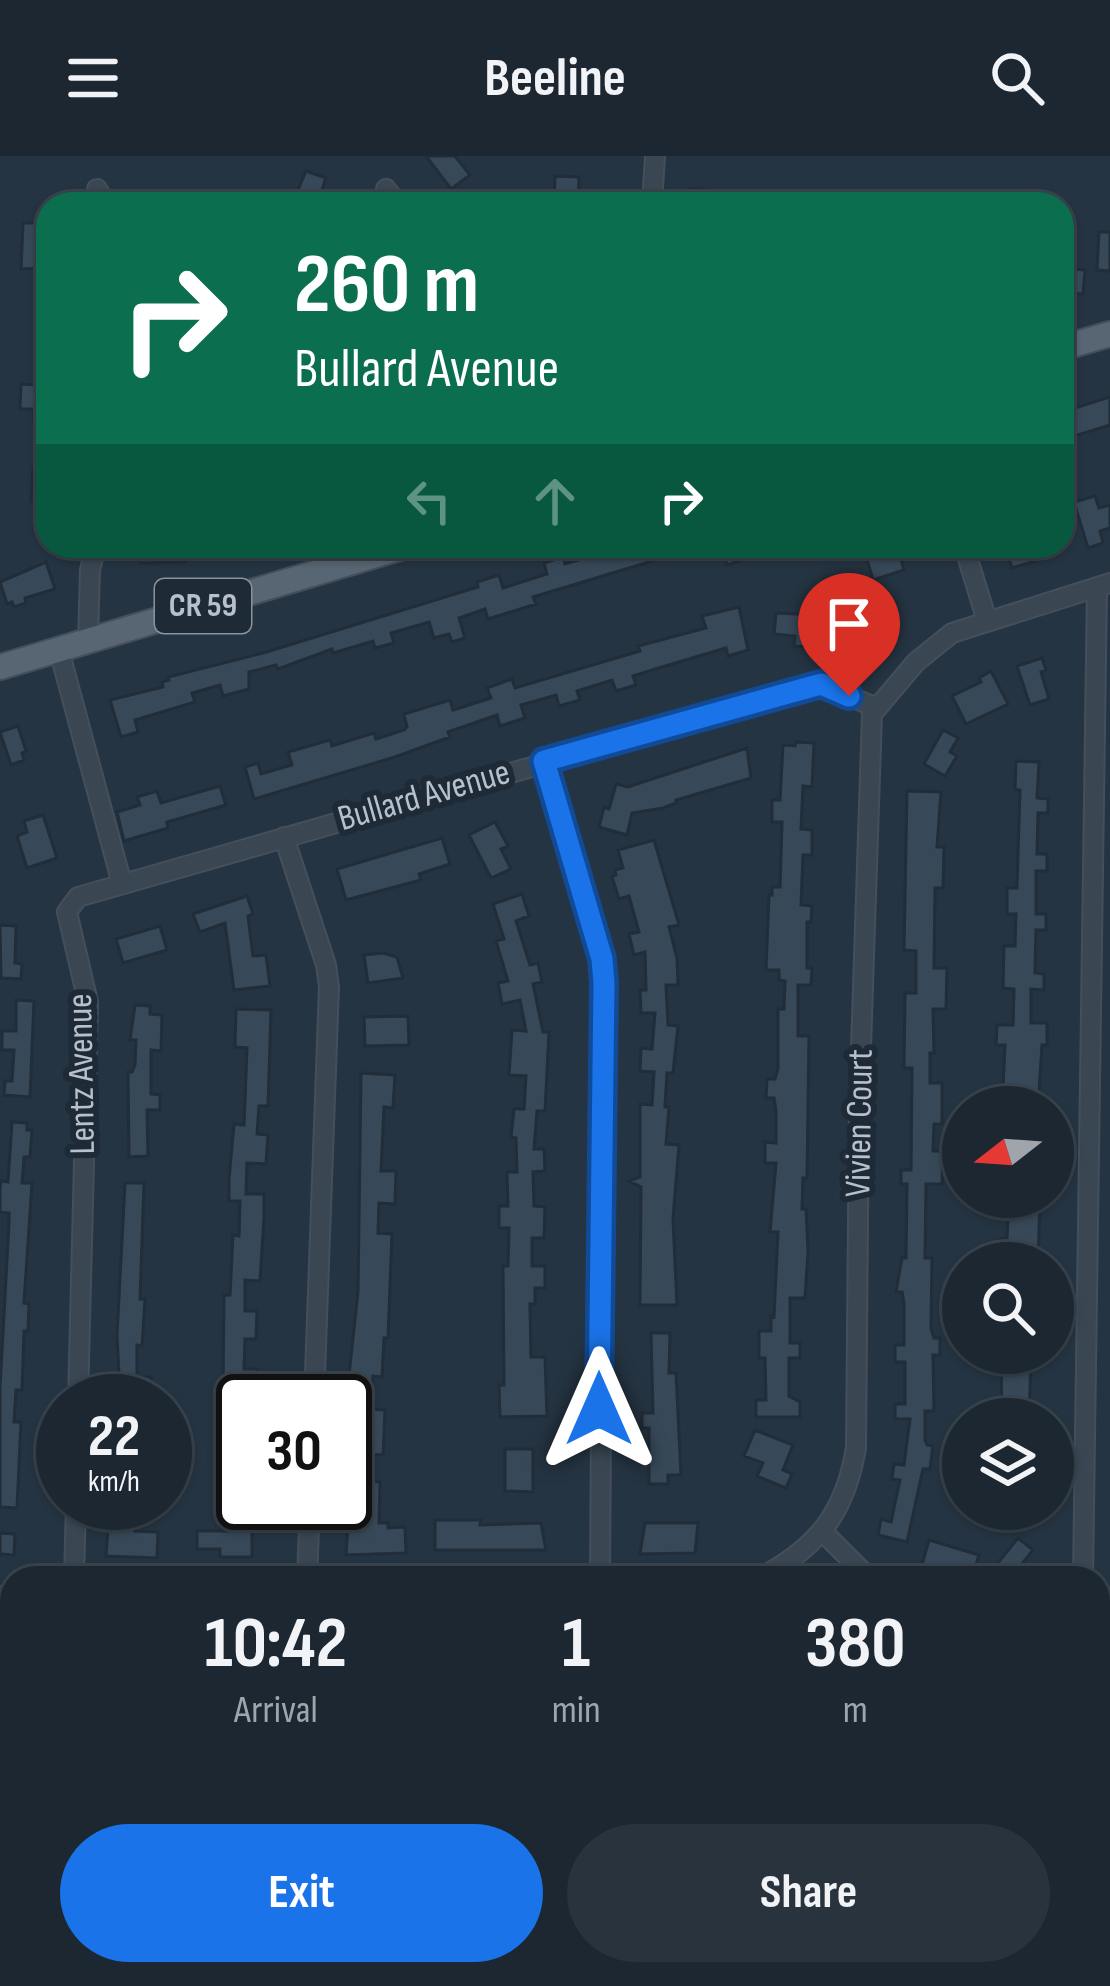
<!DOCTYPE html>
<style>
body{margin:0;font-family:"Sofia Sans Condensed",sans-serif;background:#29333e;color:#f1f3f6;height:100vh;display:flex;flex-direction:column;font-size:45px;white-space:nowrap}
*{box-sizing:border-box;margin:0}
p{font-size:39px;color:#a0a5ac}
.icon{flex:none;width:66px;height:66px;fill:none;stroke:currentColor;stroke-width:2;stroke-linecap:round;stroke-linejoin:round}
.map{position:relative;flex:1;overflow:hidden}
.details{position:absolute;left:0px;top:1410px;width:1110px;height:420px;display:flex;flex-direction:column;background:#1c2732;border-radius:36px 36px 0 0;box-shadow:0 3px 9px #0004,0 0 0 3px #3a444d}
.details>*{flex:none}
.hud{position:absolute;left:36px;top:36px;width:1038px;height:366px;border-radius:36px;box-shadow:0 3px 9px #0004,0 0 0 3px #3a444d;background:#0b6e4f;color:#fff;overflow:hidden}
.needle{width:78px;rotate:253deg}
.buttons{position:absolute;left:942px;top:930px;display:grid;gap:24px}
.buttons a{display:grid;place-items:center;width:132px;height:132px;border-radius:50%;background:#1c2732;box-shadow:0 3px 9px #0004,0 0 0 3px #3a444d;font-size:60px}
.speed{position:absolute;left:36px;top:1218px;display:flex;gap:24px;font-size:60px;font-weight:700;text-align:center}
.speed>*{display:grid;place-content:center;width:156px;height:156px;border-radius:50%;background:#1c2732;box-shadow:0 3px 9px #0004,0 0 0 3px #3a444d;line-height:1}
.speed small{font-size:30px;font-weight:400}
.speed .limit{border:6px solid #111;border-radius:18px;background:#fff;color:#111}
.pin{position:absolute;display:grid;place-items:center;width:102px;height:102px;color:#fff;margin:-123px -51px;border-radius:50% 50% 50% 0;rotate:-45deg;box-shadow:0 0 12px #0007}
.pin .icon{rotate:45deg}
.me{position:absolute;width:132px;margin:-66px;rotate:0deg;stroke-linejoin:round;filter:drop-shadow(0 0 9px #0008)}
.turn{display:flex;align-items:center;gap:42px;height:252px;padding:0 60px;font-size:54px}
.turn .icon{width:156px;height:156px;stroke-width:2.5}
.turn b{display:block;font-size:84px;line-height:102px}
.lanes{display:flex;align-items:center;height:114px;padding:0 60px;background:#0003;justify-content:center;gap:60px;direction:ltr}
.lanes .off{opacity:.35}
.eta{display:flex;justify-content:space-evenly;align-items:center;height:204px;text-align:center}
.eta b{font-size:72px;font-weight:700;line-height:84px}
.button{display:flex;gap:24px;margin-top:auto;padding:24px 60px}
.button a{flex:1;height:138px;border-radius:72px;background:#1a73e8;color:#fff;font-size:48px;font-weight:700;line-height:138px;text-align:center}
.button a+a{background:#29333e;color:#f1f3f6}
header{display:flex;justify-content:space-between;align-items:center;height:156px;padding:0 60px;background:#1c2732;font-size:54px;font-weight:700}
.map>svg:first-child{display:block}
.green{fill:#274243}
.building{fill:#374858;stroke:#212d39;stroke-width:3}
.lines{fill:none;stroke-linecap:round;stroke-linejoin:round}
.minor-casing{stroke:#444f5b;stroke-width:22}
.major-casing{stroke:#444f5b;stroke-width:28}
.minor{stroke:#3a4652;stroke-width:18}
.major{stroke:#586572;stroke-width:24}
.route-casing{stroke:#114b97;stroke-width:30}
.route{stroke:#1a73e8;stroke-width:21}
.labels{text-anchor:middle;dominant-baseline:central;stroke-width:12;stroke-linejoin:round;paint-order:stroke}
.shield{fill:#1e2b37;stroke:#89939f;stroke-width:3}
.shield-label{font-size:33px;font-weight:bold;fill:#b7c0cc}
.street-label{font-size:36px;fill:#b7c0cc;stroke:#1e2b37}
</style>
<header><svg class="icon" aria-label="menu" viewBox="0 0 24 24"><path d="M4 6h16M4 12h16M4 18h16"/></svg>Beeline<svg class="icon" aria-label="search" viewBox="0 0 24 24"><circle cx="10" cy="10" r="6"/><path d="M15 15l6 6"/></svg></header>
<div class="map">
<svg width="1110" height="1830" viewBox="0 0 1110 1830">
<rect width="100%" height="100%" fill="#253442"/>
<path class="green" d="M1098 1793 1101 1794 1106 1830H1024L1023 1818H1098Z"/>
<path class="building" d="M426 0H455L470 19 451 33Z
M306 15 326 22 317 48H292Z
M555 20 579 21 578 48H554Z
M690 33 710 34V48H689Z
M23 67H40V78H45V112L21 113Z
M1099 76H1110V115L1097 114Z
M1062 112 1085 114 1083 138 1062 137Z
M35 219H48V268L34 267V253H20L21 228 35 229Z
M1110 241V269L1062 284V256Z
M33 313 48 314V346L31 345Z
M1095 340 1099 352 1110 349V372L1100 375 1103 387 1088 392 1074 346Z
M141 390H185V406L141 407Z
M597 390 692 393 533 441 536 448 488 463 485 453 459 462 465 482 452 486 449 478 434 482 429 466 391 477 394 487 375 492 373 485 333 497 332 493 278 513 276 509 249 516V533L223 540 220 529 192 537 195 546 135 564 138 576 121 581 110 544 163 531 162 526 169 524 168 521 263 497 478 431 477 426 499 419 503 432 547 418 544 407 563 401 565 408 600 398Z
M721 390H738L742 404 727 409Z
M863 390H897L904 414 873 424Z
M1005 390H1041L1045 402 1012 412Z
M46 406 55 433 25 442 26 447 14 451 12 446 7 448 0 426Z
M876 446 896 469 885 479 877 470 858 487 846 474Z
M739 451 748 494 728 500 726 492 662 511 633 520 636 529 616 535 612 524 577 535 580 544 559 550 556 539 521 549 525 562 500 570 497 559 448 576 450 581 395 601 254 643 245 611 258 607 261 618 292 609 288 596 330 584 332 590 374 577 376 583 404 574 407 571 404 558 450 544 453 554 491 542 487 532 512 523 515 532 640 495 638 490 706 472 702 460Z
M776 457 818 459 815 491 794 490 795 480 774 478Z
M1042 502 1046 514 1041 516 1049 543 1030 549 1017 510Z
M991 515 1008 548 966 568 952 540 981 526 979 522Z
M18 570 26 595 22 597 24 604 11 609 0 576Z
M943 574 958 582 950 596 957 600 945 620 924 608Z
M796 586 814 587 812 631 803 630 801 673 812 674V699H803L801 749 812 750 811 766H807V812H812L811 829H798V880H809L807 1022H803L802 1053H806L808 1095 805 1142H790V1187H800V1202H789V1240L800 1246V1261H756V1244H766L765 1202H759V1175H771V1160L774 1161 778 1076H770L776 1007H765V986L776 987V955L774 942H766L767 923H775L778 913V853H784L785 825 779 824V814H766L769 739H772V731H780L782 666H772V644H780L783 589 795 590Z
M747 592 751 622 676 644V647L663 652 632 657 627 679 599 671 604 651 609 653 616 628 628 631Z
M1016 605 1039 606 1037 642 1048 643V657H1038L1037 698H1047V715H1036V758H1046V774H1036L1035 817 1044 818V834L1031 833V867H1047V889H1042L1038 951H1012L1013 932H1003L1005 889H996L997 869H1013L1014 833 1003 832 1004 790H1015L1016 758H1007V732H1017L1020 634 1015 633Z
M220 630 226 649 167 666 168 672 124 685 117 656 140 649 137 641 157 635 161 647Z
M907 635 941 636 937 691H944L943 732H935L934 812H947L946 853H933L934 897H930V927H942V968H934L933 995H943L942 1028H926L925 1102H932L931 1173 934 1182H940V1199H933L934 1255H925V1284L927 1289 933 1290 930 1313H923L907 1386 878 1379 881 1363 891 1366 900 1324 892 1323 894 1308 904 1309 910 1263H895V1248H905V1206H895V1189H904V1147L902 1136H896L902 1102H906L907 1028H901V1014H911L912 912H904L905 837H916V795L904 794Z
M43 659 57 702 27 712 17 680 27 676 24 665Z
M495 666 508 690 501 693 511 713 491 722 469 679Z
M442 682 450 708 419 718 421 724 346 744 337 713Z
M654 684 679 769 669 771 677 802 678 829H666L668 869 678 870 673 917H667L665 951H669L666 988 679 989 673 1063 677 1149H640L641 1031 629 1025 640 1021V948L652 949 654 916 640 915 641 892 652 893 655 857H641L640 834H646L645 796 634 799 629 778 639 776 629 740 619 743 612 721 616 719 615 714 623 712 618 694Z
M522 738 529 760 516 765 530 809 538 807 542 826 533 828 543 876H549L545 955H537L534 993H544L545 1015 533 1016 534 1050 545 1051 544 1082H532V1110H545V1132H535V1148H530L531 1201H545L547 1260 500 1261 499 1229H504L503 1110H508L509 1072H499V1050H508L507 1016H517L516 982 511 981 514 953H524L526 920 509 919 512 874 526 875 520 844 502 848 498 827 508 825 496 785 504 783 493 748Z
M247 740 253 758 248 760 253 800 266 799 270 830 234 834 225 767 200 776 193 758Z
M0 769 16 770 15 807 22 808 21 823 1 822Z
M160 770 167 794 123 807 116 783Z
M383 797 397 801 403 822 368 827 364 799Z
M16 844 34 845 30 941 4 939 5 925H12L14 894H2V875H16Z
M135 849 150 850V858L162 859 161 895 151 894V938L160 939V954H147L148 1000 129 1001 128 916H132L135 909 136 884H130Z
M236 853 271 854 268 950H259L257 978 268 979 266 1008 247 1007 246 1038H264V1061L260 1125 245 1124V1155H257L256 1183H245L244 1213H257L256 1243 243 1242V1301L217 1299 223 1269H229L230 1234 223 1233 224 1139H230L233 1079 239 1080 240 1045H229V1023L234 968 244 969 247 892 235 891Z
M408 860 409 889 365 890 364 861Z
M361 917 395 919 393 952 384 951 381 1015H396L395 1048 379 1047 378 1077 392 1078 388 1182H384L382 1221 373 1220 371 1253 385 1254 383 1299 369 1298 368 1325 380 1326 379 1367H388V1372L405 1371 406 1397 346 1399 356 1238 347 1237 358 1136Z
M12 966 27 967V974H32L30 1001H24L22 1027H32L24 1147 29 1148 28 1175H24L22 1234H16L14 1266H21L17 1352 0 1351V1231L9 1067V1057L0 1056V1033L1 1025 8 1026Z
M125 1027H144L140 1143H145L142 1190 137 1189V1221H151V1237L120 1238 117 1179Z
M1009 1041H1040L1038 1107H1009V1098L1000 1097V1083H1007Z
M651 1177H670L669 1217H676L681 1319H668V1328H649V1272H642V1257H653Z
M1001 1200 1031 1201 1029 1263H1002Z
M755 1274 793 1289 783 1314 792 1318 786 1332 757 1320 763 1307 744 1300Z
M505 1293H533V1336L505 1335Z
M230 1329H243V1347H252V1401H220V1393H197V1375H228Z
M110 1347H137L135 1375 158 1376 157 1402 106 1400Z
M989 1353H1031V1368L989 1369Z
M435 1364H481L480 1369 541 1367 546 1394H435Z
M645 1367H698L695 1397 640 1398Z
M0 1377 15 1378 14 1399 0 1398Z
M1018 1382 1033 1394 1021 1409 1038 1422H1002L992 1414Z
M929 1384 979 1399 972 1422H955L921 1412Z"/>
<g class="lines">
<g class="minor-casing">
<path id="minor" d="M97 33 106 48
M386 33 398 48
M652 48 655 0
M964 390 987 465
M88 485 90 414 96 390
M59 494 122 728
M544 605 602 803 604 827 600 1422
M284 681 326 809 329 831 314 1245
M78 1245 88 846 67 756 78 741 821 528 877 552
M823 1376 869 1422
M74 1422 76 1347
M307 1422 310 1347
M760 1422C818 1391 845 1357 856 1292L859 952 872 558 916 506 952 477 1110 427
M1083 1422 1097 431
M0 1440H12
M1098 1694 1110 1698
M596 1818 599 1830
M898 1830V1818"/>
</g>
<g class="major-casing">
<path id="major" d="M1062 192 1110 178
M0 511 406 390"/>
</g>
<use href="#minor" class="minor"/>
<use href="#major" class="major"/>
</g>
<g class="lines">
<g class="route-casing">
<path id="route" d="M599 1253 604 827 602 803 544 605 821 528 849 540"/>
</g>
<use href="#route" class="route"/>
</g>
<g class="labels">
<rect class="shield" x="155" y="423" width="96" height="54" rx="9"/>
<g class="shield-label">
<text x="203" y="450">CR 59</text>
</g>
<g class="street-label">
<text transform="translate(424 640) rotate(-16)">Bullard Avenue</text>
<text transform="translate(82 918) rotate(-91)">Lentz Avenue</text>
<text transform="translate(860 967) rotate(-89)">Vivien Court</text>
</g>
</g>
</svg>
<div class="buttons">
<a><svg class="needle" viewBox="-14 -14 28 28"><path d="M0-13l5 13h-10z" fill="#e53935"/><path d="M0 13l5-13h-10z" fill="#a0a5ac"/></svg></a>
<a><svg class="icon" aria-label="search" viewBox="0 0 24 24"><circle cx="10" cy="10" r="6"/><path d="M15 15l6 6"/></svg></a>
<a><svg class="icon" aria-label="layers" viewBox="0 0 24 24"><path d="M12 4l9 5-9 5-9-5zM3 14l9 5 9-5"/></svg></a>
</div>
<div class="speed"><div>22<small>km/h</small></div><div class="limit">30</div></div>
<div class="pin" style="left:849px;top:540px;background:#d93025"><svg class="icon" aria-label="arrive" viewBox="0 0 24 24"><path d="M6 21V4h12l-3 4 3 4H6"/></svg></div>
<svg class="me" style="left:599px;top:1253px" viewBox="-20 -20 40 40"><path d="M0-17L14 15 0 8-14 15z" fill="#1a73e8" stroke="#fff" stroke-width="4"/></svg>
<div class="hud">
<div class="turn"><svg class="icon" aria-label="right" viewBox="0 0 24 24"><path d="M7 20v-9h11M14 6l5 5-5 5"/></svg><div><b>260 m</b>Bullard Avenue</div></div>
<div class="lanes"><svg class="icon off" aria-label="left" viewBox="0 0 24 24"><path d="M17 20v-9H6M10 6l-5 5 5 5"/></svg><svg class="icon off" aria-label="ahead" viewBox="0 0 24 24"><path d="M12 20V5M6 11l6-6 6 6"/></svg><svg class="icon" aria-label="right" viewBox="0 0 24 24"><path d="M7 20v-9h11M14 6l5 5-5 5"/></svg></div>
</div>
<section class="details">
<div class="eta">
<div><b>10:42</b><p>Arrival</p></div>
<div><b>1</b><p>min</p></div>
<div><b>380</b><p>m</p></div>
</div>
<div class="button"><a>Exit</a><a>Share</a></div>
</section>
</div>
